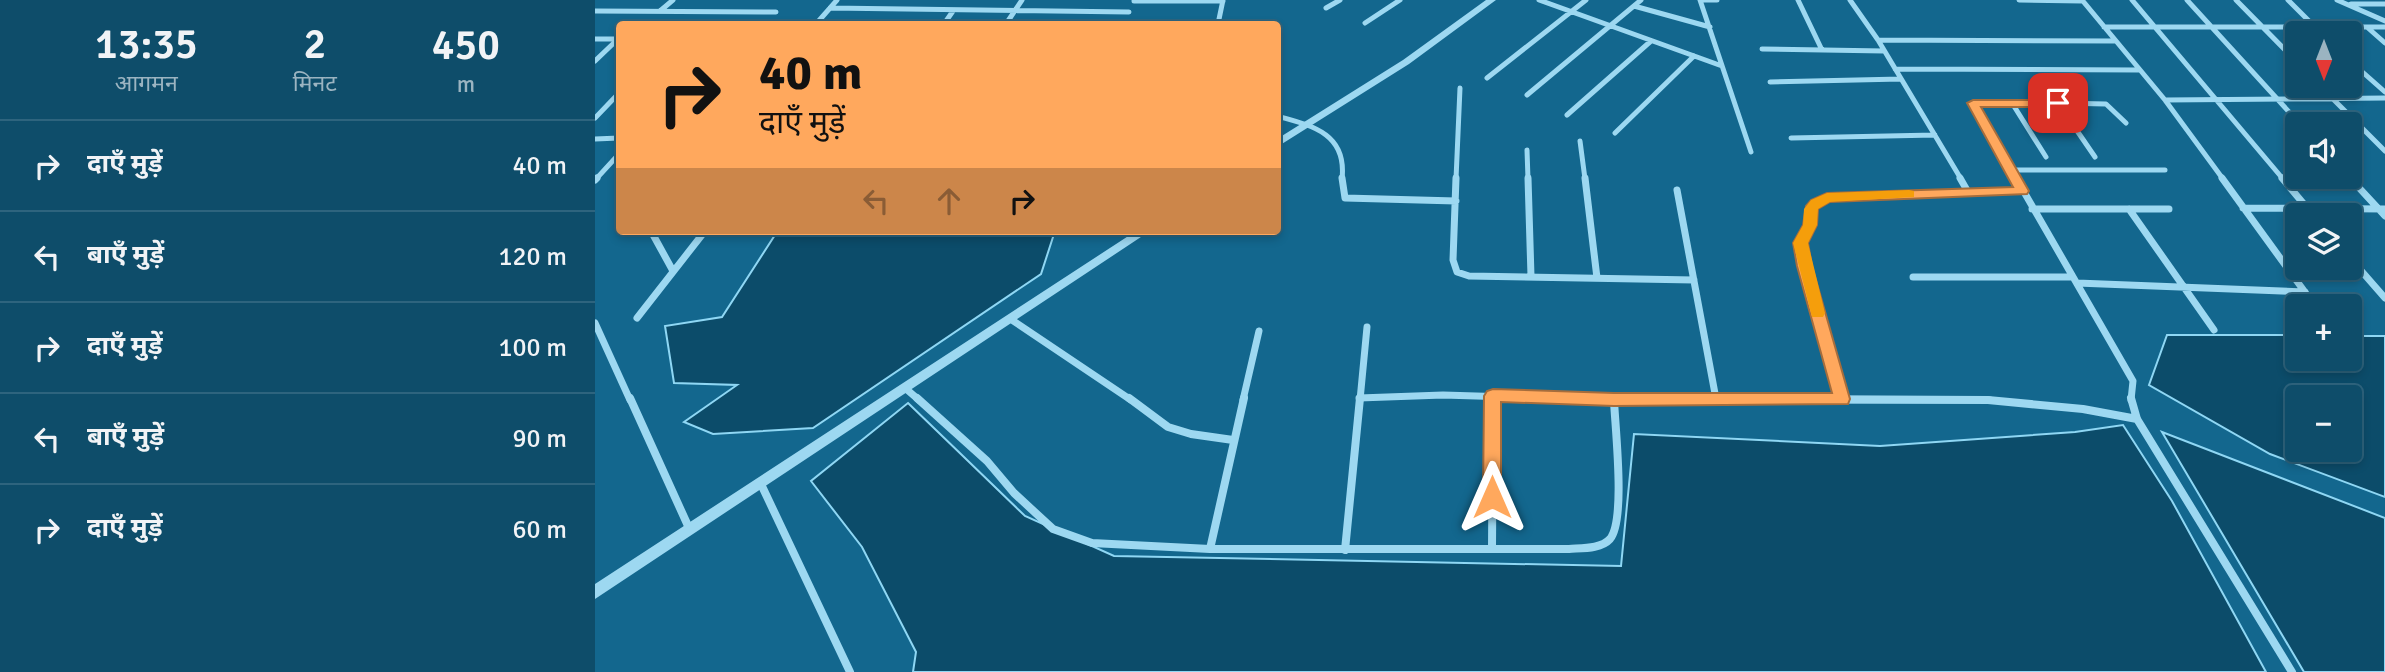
<!DOCTYPE html>
<html lang="hi">
<meta charset="utf-8">
<style>
body{margin:0;font-family:Signika,"Noto Sans Devanagari",sans-serif;background:#1c5772;color:#f1f3f6;height:100vh;display:flex;flex-direction:column;font-size:26px;white-space:nowrap}
*{box-sizing:border-box;margin:0}
p{font-size:23px;color:#9bb4c1}
.icon{flex:none;width:38px;height:38px;fill:none;stroke:currentColor;stroke-width:2;stroke-linecap:round;stroke-linejoin:round}
.map{position:relative;flex:1;overflow:hidden}
.drawer{display:flex;flex-direction:column;background:#0e4d6a;width:595px}
.drawer>*{flex:none}
.banner{position:absolute;left:21px;top:21px;width:665px;height:214px;border-radius:7px;box-shadow:0 4px 10px #0003,0 0 0 2px #2e647e;background:#ffa85d;color:#111;overflow:hidden}
.needle{width:46px;rotate:180deg}
.controls{position:absolute;left:1690px;top:21px;display:grid;gap:14px}
.controls a{display:grid;place-items:center;width:77px;height:77px;border-radius:7px;background:#0e4d6a;box-shadow:0 4px 10px #0003,0 0 0 2px #2e647e;font-size:35px}
.pin{position:absolute;display:grid;place-items:center;width:60px;height:60px;color:#fff;margin:-30px;border-radius:14px;box-shadow:0 4px 10px #0006}
.me{position:absolute;width:77px;margin:-38px;rotate:0deg;stroke-linejoin:round;filter:drop-shadow(0 0 5px #0008)}
.turn{display:flex;align-items:center;gap:24px;height:147px;padding:0 28px;font-size:32px}
.turn .icon{width:91px;height:91px;stroke-width:2.5}
.turn b{display:block;font-size:49px;line-height:60px}
.lanes{display:flex;align-items:center;height:66px;padding:0 28px;background:#0003;justify-content:center;gap:35px;direction:ltr}
.lanes .off{opacity:.35}
.eta{display:flex;justify-content:space-evenly;align-items:center;height:119px;text-align:center}
.eta b{font-size:42px;font-weight:600;line-height:49px}
ul{padding:0;list-style:none}
li{display:flex;align-items:center;gap:21px;height:91px;padding:0 28px;border-top:2px solid #2e647e}
li div{flex:1}
li b{display:block;font-size:26px}
li em{font-style:normal}
main{display:flex;flex:1;min-height:0}
.map>svg:first-child{display:block}
.water{fill:#0c4c6a;stroke:#8fd7f4;stroke-width:2;fill-rule:evenodd}
.lines{fill:none;stroke-linecap:round;stroke-linejoin:round}
.minor-far2{stroke:#9dd8f1;stroke-width:5}
.minor-far1{stroke:#9dd8f1;stroke-width:7}
.minor{stroke:#9dd8f1;stroke-width:8}
.tertiary{fill:#9dd8f1;fill-rule:evenodd}
.route{fill:#ffa85d;stroke:#a66d3c;stroke-width:2}
.slow{fill:#f59e0b}
</style>
<main>
<section class="drawer">
<div class="eta">
<div><b>13:35</b><p>आगमन</p></div>
<div><b>2</b><p>मिनट</p></div>
<div><b>450</b><p>m</p></div>
</div>
<ul>
<li><svg class="icon" aria-label="right" viewBox="0 0 24 24"><path d="M7 20v-9h11M14 6l5 5-5 5"/></svg><div><b>दाएँ मुड़ें</b></div><em>40 m</em></li>
<li><svg class="icon" aria-label="left" viewBox="0 0 24 24"><path d="M17 20v-9H6M10 6l-5 5 5 5"/></svg><div><b>बाएँ मुड़ें</b></div><em>120 m</em></li>
<li><svg class="icon" aria-label="right" viewBox="0 0 24 24"><path d="M7 20v-9h11M14 6l5 5-5 5"/></svg><div><b>दाएँ मुड़ें</b></div><em>100 m</em></li>
<li><svg class="icon" aria-label="left" viewBox="0 0 24 24"><path d="M17 20v-9H6M10 6l-5 5 5 5"/></svg><div><b>बाएँ मुड़ें</b></div><em>90 m</em></li>
<li><svg class="icon" aria-label="right" viewBox="0 0 24 24"><path d="M7 20v-9h11M14 6l5 5-5 5"/></svg><div><b>दाएँ मुड़ें</b></div><em>60 m</em></li>
</ul>
</section>
<div class="map">
<svg width="1790" height="672" viewBox="0 0 1790 672">
<rect width="100%" height="100%" fill="#13678e"/>
<path class="water" d="M459 234 446 274 218 428 118 434 89 422 142 385 79 383 70 326 127 317 180 235Z
M1572 335H1703V359H1755V336H1790V497L1675 454 1554 385ZM1703 397H1755V450H1703Z
M313 403 430 516 519 556 1026 566 1039 434 1285 446 1480 432 1528 425 1577 501 1671 672H318L321 652 267 547 216 481Z
M1567 432 1790 518V672H1709Z"/>
<g class="lines">
<path class="minor-far2" d="M944 0 1127 66
M1105 0 1156 152
M1106 0H1122
M1203 0 1227 50
M1255 0 1283 40 1366 179
M1424 0 1487 1
M1487 0 1570 100 1628 179
M1537 0 1688 179
M1592 0 1705 124
M1641 0 1703 63
M1693 0 1726 33
M1742 0 1790 21
M539 1H628
M1756 4H1790
M1039 6 1115 27
M235 8 534 12
M731 8 745 0
M0 11 181 12
M65 11 78 0
M529 22H624
M770 23 805 0
M221 24 242 0
M349 24 358 11
M411 24 427 0
M623 24 628 0
M1509 27H1790
M1773 28 1790 43
M0 39H24
M1283 40 1521 41
M1167 49 1289 51
M0 61 23 39
M1755 61 1790 92
M1300 69 1544 70
M892 78 991 0
M1175 82 1306 79
M1725 86 1790 151
M932 95 1046 0
M1570 100 1790 98
M1417 103 1451 157
M1463 103 1511 104 1531 123
M972 115 1056 41
M682 116C719 126 752 134 747 179
M0 118 24 93
M1020 133 1099 56
M1196 138 1340 135
M0 139 24 138
M985 141 990 179
M932 150 933 179
M1416 170H1570
M1754 177 1756 179
M1 179 24 154
M861 179 865 88
M1422 179 1378 103H1463L1500 157"/>
<path class="minor-far1" d="M747 178 750 198 861 201
M861 178 858 260 862 272 874 276 1099 280
M933 178 936 276
M990 178 1002 278
M1365 178 1373 192
M1421 178 1538 381 1536 400
M1627 178 1720 306
M1687 178 1718 215
M1755 178 1790 216
M0 180 2 178
M1082 190 1121 399
M1648 208 1790 209
M1437 209H1574
M1534 209 1619 330
M56 231 78 271
M1755 258 1790 298
M1318 277H1478
M1482 283 1710 292
M42 318 110 231
M417 320 536 400
M0 323 35 400
M1749 367 1758 364 1755 357
M310 388 324 400
M764 398 848 395 1019 400H1395
M1247 399 1206 243 1213 228 1219 206 1232 197 1428 191
M648 400 664 331
M765 400 772 327
M898 400V395"/>
<path class="minor" d="M35 398 94 528
M322 398 392 461 419 493 458 529 497 543 615 549H974C987 548 1006 549 1015 539 1031 520 1020 427 1019 400
M534 398 573 427 596 434 638 440
M964 398 1393 400 1488 409 1542 419
M1536 398 1542 419 1697 672
M165 482 255 672
M897 548 898 398
M615 549 649 398
M750 550 765 398"/>
<path class="tertiary" d="M891 0H901L814 64 682 147V139L808 60Z
M541 231H555L0 599V584Z"/>
</g>
<path class="route" d="M1378 100H1463L1469 103 1463 107H1386L1434 191 1432 194 1235 202 1223 209 1222 225 1213 243 1217 266 1255 399 1253 404 1019 406 906 402V497L904 503 897 505 891 503 888 497 889 396 892 391 898 389 1019 393H1237L1202 266 1198 243 1208 225 1211 206 1216 200 1232 193 1418 187 1372 103Z"/>
<path class="slow" d="M1314 190 1319 191V197L1235 202 1223 209 1222 225 1213 243 1230 313 1228 317H1217L1198 243 1208 225 1209 209 1216 200 1232 193Z"/>
</svg>
<div class="controls">
<a><svg class="needle" viewBox="-14 -14 28 28"><path d="M0-13l5 13h-10z" fill="#e53935"/><path d="M0 13l5-13h-10z" fill="#9bb4c1"/></svg></a>
<a><svg class="icon" aria-label="sound" viewBox="0 0 24 24"><path d="M4 9h4l5-4v14l-5-4H4zM17 9q2 3 0 6"/></svg></a>
<a><svg class="icon" aria-label="layers" viewBox="0 0 24 24"><path d="M12 4l9 5-9 5-9-5zM3 14l9 5 9-5"/></svg></a>
<a>+</a>
<a>−</a>
</div>
<div class="pin" style="left:1463px;top:103px;background:#d93025"><svg class="icon" aria-label="arrive" viewBox="0 0 24 24"><path d="M6 21V4h12l-3 4 3 4H6"/></svg></div>
<svg class="me" style="left:897px;top:497px" viewBox="-20 -20 40 40"><path d="M0-17L14 15 0 8-14 15z" fill="#ffa85d" stroke="#fff" stroke-width="4"/></svg>
<div class="banner">
<div class="turn"><svg class="icon" aria-label="right" viewBox="0 0 24 24"><path d="M7 20v-9h11M14 6l5 5-5 5"/></svg><div><b>40 m</b>दाएँ मुड़ें</div></div>
<div class="lanes"><svg class="icon off" aria-label="left" viewBox="0 0 24 24"><path d="M17 20v-9H6M10 6l-5 5 5 5"/></svg><svg class="icon off" aria-label="ahead" viewBox="0 0 24 24"><path d="M12 20V5M6 11l6-6 6 6"/></svg><svg class="icon" aria-label="right" viewBox="0 0 24 24"><path d="M7 20v-9h11M14 6l5 5-5 5"/></svg></div>
</div>
</div>
</main>
